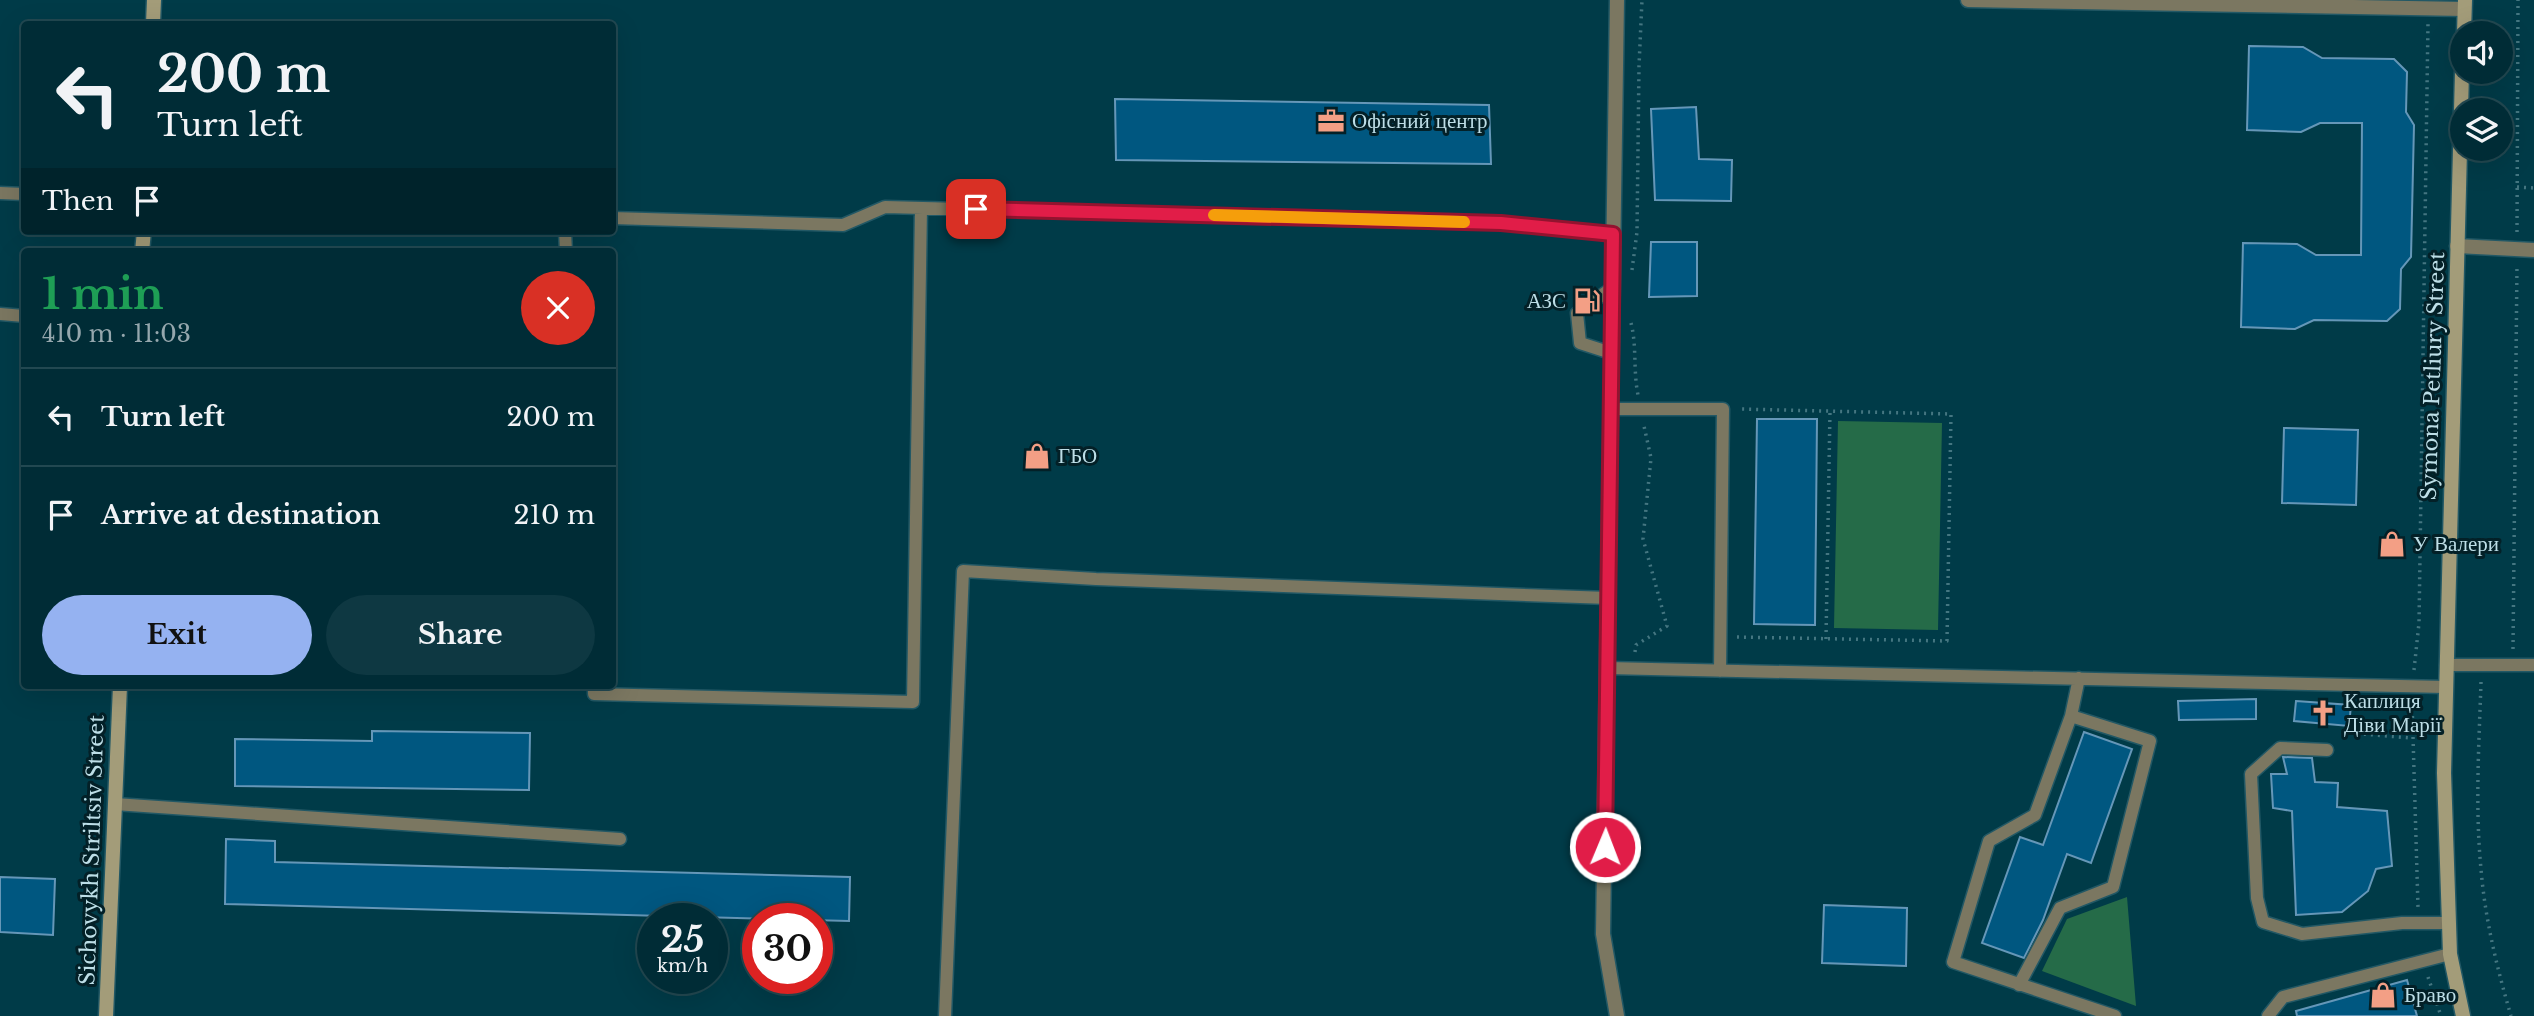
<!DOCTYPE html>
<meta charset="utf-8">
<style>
body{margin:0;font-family:"Libre Baskerville",serif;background:#0e3842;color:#f1f3f6;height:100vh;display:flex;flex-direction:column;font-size:26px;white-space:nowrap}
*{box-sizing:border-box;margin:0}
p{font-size:23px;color:#95a7ad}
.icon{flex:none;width:38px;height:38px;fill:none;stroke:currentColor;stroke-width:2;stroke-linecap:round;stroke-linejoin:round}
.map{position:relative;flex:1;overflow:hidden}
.side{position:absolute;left:21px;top:248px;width:595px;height:441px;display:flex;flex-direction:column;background:#002c36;border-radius:7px;box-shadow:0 7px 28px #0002,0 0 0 2px #224851}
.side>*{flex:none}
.top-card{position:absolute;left:21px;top:21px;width:595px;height:214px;border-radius:7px;box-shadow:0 7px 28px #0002,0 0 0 2px #224851;background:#002c36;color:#f1f3f6;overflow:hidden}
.buttons{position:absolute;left:2450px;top:21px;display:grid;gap:14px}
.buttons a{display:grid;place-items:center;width:63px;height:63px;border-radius:50%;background:#002c36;box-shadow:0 7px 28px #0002,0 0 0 2px #224851;font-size:35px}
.speed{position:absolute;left:637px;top:903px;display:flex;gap:14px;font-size:35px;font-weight:700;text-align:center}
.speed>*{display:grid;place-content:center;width:91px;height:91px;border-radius:50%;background:#002c36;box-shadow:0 7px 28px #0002,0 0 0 2px #224851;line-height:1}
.speed small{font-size:18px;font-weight:400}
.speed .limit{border:10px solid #d22;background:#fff;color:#111}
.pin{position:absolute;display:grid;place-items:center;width:60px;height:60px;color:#fff;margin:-30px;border-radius:14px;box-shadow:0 4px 10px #0006}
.me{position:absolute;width:77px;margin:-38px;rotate:1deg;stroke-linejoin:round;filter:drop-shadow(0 0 5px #0008)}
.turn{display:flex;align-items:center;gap:24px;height:147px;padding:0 21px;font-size:32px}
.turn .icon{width:91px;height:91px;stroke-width:2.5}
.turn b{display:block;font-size:49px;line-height:60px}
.then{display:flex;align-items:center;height:66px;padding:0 21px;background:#0003;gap:14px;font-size:26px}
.round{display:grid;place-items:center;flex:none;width:74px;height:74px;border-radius:37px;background:#0e3842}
.head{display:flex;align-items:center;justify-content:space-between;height:119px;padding:0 21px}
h1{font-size:42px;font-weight:800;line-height:52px;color:#1e9e55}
.button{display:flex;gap:14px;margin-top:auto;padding:14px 21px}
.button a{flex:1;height:80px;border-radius:42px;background:#95b2f1;color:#111;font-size:28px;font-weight:800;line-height:80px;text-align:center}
.button a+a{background:#0e3842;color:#f1f3f6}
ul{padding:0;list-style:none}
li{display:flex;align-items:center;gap:21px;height:98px;padding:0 21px;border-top:2px solid #224851}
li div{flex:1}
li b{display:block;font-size:26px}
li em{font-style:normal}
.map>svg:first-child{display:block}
.green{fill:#256b48}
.building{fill:#005780;stroke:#6597b8;stroke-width:2}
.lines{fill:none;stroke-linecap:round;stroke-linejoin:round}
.lane-casing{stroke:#225865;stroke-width:15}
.street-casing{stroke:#225865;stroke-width:17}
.secondary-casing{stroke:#225865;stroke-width:17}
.path{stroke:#447681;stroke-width:3.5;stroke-dasharray:2 5;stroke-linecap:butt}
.lane{stroke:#7b7761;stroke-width:12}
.street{stroke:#7b7761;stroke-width:14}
.secondary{stroke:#a39c79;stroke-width:14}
.route-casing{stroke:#92132f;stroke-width:18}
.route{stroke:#e11d48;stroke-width:12}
.slow{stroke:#f59e0b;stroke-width:12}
.labels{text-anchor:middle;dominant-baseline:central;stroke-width:6;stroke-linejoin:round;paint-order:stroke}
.poi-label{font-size:21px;fill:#bddee7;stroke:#032027;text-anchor:start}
.street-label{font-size:21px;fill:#bddee7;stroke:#032027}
</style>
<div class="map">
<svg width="2534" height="1016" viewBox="0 0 2534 1016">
<rect width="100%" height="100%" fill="#003b48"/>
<path class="green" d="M1838 421 1942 423 1938 630 1834 628Z
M2127 897 2136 1006 2042 971 2067 919Z"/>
<path class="building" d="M2249 46 2303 47 2322 58 2394 59 2407 72 2406 112 2414 125 2411 257 2401 269 2400 309 2387 321 2314 320 2295 329 2241 327 2243 243 2297 244 2316 255H2361L2362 123H2320L2301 132 2247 130Z
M1115 99 1489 105 1491 164 1116 160Z
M1696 107 1699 159 1732 160 1731 201 1655 200 1651 109Z
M1651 242H1697V296L1649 297Z
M1757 419H1817L1815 625 1754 624Z
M2284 428 2358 430 2356 505 2282 503Z
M2256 699V719L2179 720 2178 701Z
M2296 701 2351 705 2349 726 2294 721Z
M372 731 530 733 529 790 235 786V739L372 741Z
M2084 732 2132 749 2091 863 2067 854 2043 920 2024 958 1982 943 2020 837 2043 845Z
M2283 757 2312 758 2315 782 2338 783 2337 807 2387 811 2392 866 2376 869 2368 891 2342 912 2296 915 2292 811 2273 808 2271 774H2287Z
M226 839 275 841V862L850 877 849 921 225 904Z
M0 877 55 879 53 935 0 932Z
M1824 905 1907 908 1906 966 1822 963Z
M2407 980 2417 1016H2297L2296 1011Z"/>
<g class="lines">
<g class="lane-casing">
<path id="lane" d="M0 193 24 194
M612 218 843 225 885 207 1501 223 1613 234
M565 231 566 252
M0 314 24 316
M1611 353 1580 343 1577 313 1612 288
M1610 409H1723L1720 671
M2446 665H2534
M1608 668 2445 687
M2079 678 2071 716 2035 815 1989 841 1953 962 2115 1016
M594 686V694L913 702 921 208
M2327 750 2280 748 2251 774 2257 898 2263 922 2302 934 2402 923H2449
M115 804 620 839
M2019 985 2060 908 2113 887 2150 741 2071 716
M945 1016 963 571 1096 579 1608 598
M2268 1016 2283 997 2450 954"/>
</g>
<g class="street-casing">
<path id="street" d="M1968 0 2464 9
M2457 246 2534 250
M1617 1016 1603 934 1617 0"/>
</g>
<g class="secondary-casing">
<path id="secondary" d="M153 24 154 0
M2464 33 2465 0
M2462 72 2444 773 2450 954 2463 1016
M142 252 144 231
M106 1016 120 686"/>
</g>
<path class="path" d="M2517 187 2534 188
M2517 232 2518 0
M1632 270 1637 232 1639 66 1642 0
M1631 323C1637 347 1633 370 1638 395
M1737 637 1947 641 1951 414 1739 409
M1826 639 1830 411
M2513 649 2517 265
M1635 652 1636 645 1667 626 1643 539 1651 458 1644 426
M2414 670 2419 623 2428 23
M2481 682C2479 744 2475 807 2481 869 2485 919 2497 968 2511 1016
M2412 702 2418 907
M2350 733 2411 738
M2428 977 2441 1016"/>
<use href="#lane" class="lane"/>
<use href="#street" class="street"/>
<use href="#secondary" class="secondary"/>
</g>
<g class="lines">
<g class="route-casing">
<path id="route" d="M976 209 1501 223 1613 234 1605 847"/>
</g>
<use href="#route" class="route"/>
<path class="slow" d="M1214 215 1464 222"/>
</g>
<defs>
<g id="office-bare" transform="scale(2.1)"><path d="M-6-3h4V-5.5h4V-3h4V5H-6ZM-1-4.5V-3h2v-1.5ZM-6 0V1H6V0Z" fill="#f39f85" stroke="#032027" stroke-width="2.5" paint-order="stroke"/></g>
<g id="fuel-bare" transform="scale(2.1)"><path d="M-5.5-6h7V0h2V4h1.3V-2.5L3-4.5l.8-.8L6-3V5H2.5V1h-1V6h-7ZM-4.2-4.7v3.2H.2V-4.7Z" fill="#f39f85" stroke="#032027" stroke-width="2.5" paint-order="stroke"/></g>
<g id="shop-bare" transform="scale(2.1)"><path d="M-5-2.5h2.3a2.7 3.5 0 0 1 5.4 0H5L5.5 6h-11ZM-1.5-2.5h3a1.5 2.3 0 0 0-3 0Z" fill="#f39f85" stroke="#032027" stroke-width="2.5" paint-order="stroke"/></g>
<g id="church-bare" transform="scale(2.1)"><path d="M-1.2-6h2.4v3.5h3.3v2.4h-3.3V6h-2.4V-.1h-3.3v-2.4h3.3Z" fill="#f39f85" stroke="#032027" stroke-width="2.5" paint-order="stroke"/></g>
</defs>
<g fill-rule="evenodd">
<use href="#office-bare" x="1331" y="121"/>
<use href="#fuel-bare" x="1587" y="301"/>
<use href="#shop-bare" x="1037" y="456"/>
<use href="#shop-bare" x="2392" y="544"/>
<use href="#church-bare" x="2323" y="713"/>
<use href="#shop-bare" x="2383" y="995"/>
</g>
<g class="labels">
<g class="poi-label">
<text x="1352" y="121">Офісний центр</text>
<text x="1566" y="301" text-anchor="end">АЗС</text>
<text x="1058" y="456">ГБО</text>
<text x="2413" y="544">У Валери</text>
<text x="2344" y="701">Каплиця<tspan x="2344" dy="24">Діви Марії</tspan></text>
<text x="2404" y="995">Браво</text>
</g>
<g class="street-label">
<text transform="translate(2433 376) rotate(-88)">Symona Petliury Street</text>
<text transform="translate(92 850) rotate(-88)">Sichovykh Striltsiv Street</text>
</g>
</g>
</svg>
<div class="buttons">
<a><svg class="icon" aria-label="sound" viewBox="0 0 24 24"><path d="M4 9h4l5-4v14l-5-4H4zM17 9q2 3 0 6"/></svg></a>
<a><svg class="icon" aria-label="layers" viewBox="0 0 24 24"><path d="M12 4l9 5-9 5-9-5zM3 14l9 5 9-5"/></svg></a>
</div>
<div class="speed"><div>25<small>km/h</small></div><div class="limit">30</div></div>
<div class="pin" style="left:976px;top:209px;background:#d93025"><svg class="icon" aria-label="arrive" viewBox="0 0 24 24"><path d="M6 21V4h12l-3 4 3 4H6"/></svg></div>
<svg class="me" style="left:1605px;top:847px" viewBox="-20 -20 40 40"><circle r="17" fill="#e11d48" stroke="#fff" stroke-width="3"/><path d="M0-11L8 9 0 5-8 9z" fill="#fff"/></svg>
<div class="top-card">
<div class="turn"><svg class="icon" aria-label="left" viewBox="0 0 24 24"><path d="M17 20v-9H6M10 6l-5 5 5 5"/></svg><div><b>200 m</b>Turn left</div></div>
<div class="then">Then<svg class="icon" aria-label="arrive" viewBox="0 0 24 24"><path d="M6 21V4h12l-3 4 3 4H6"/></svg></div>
</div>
<section class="side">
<div class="head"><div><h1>1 min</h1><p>410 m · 11:03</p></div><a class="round" style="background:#d93025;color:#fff"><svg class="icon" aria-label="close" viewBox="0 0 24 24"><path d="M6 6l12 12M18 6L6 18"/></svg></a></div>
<ul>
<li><svg class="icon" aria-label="left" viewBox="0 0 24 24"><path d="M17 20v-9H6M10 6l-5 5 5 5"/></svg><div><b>Turn left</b></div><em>200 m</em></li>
<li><svg class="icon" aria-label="arrive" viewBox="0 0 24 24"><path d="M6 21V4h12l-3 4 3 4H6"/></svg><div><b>Arrive at destination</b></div><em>210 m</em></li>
</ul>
<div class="button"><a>Exit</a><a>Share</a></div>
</section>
</div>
